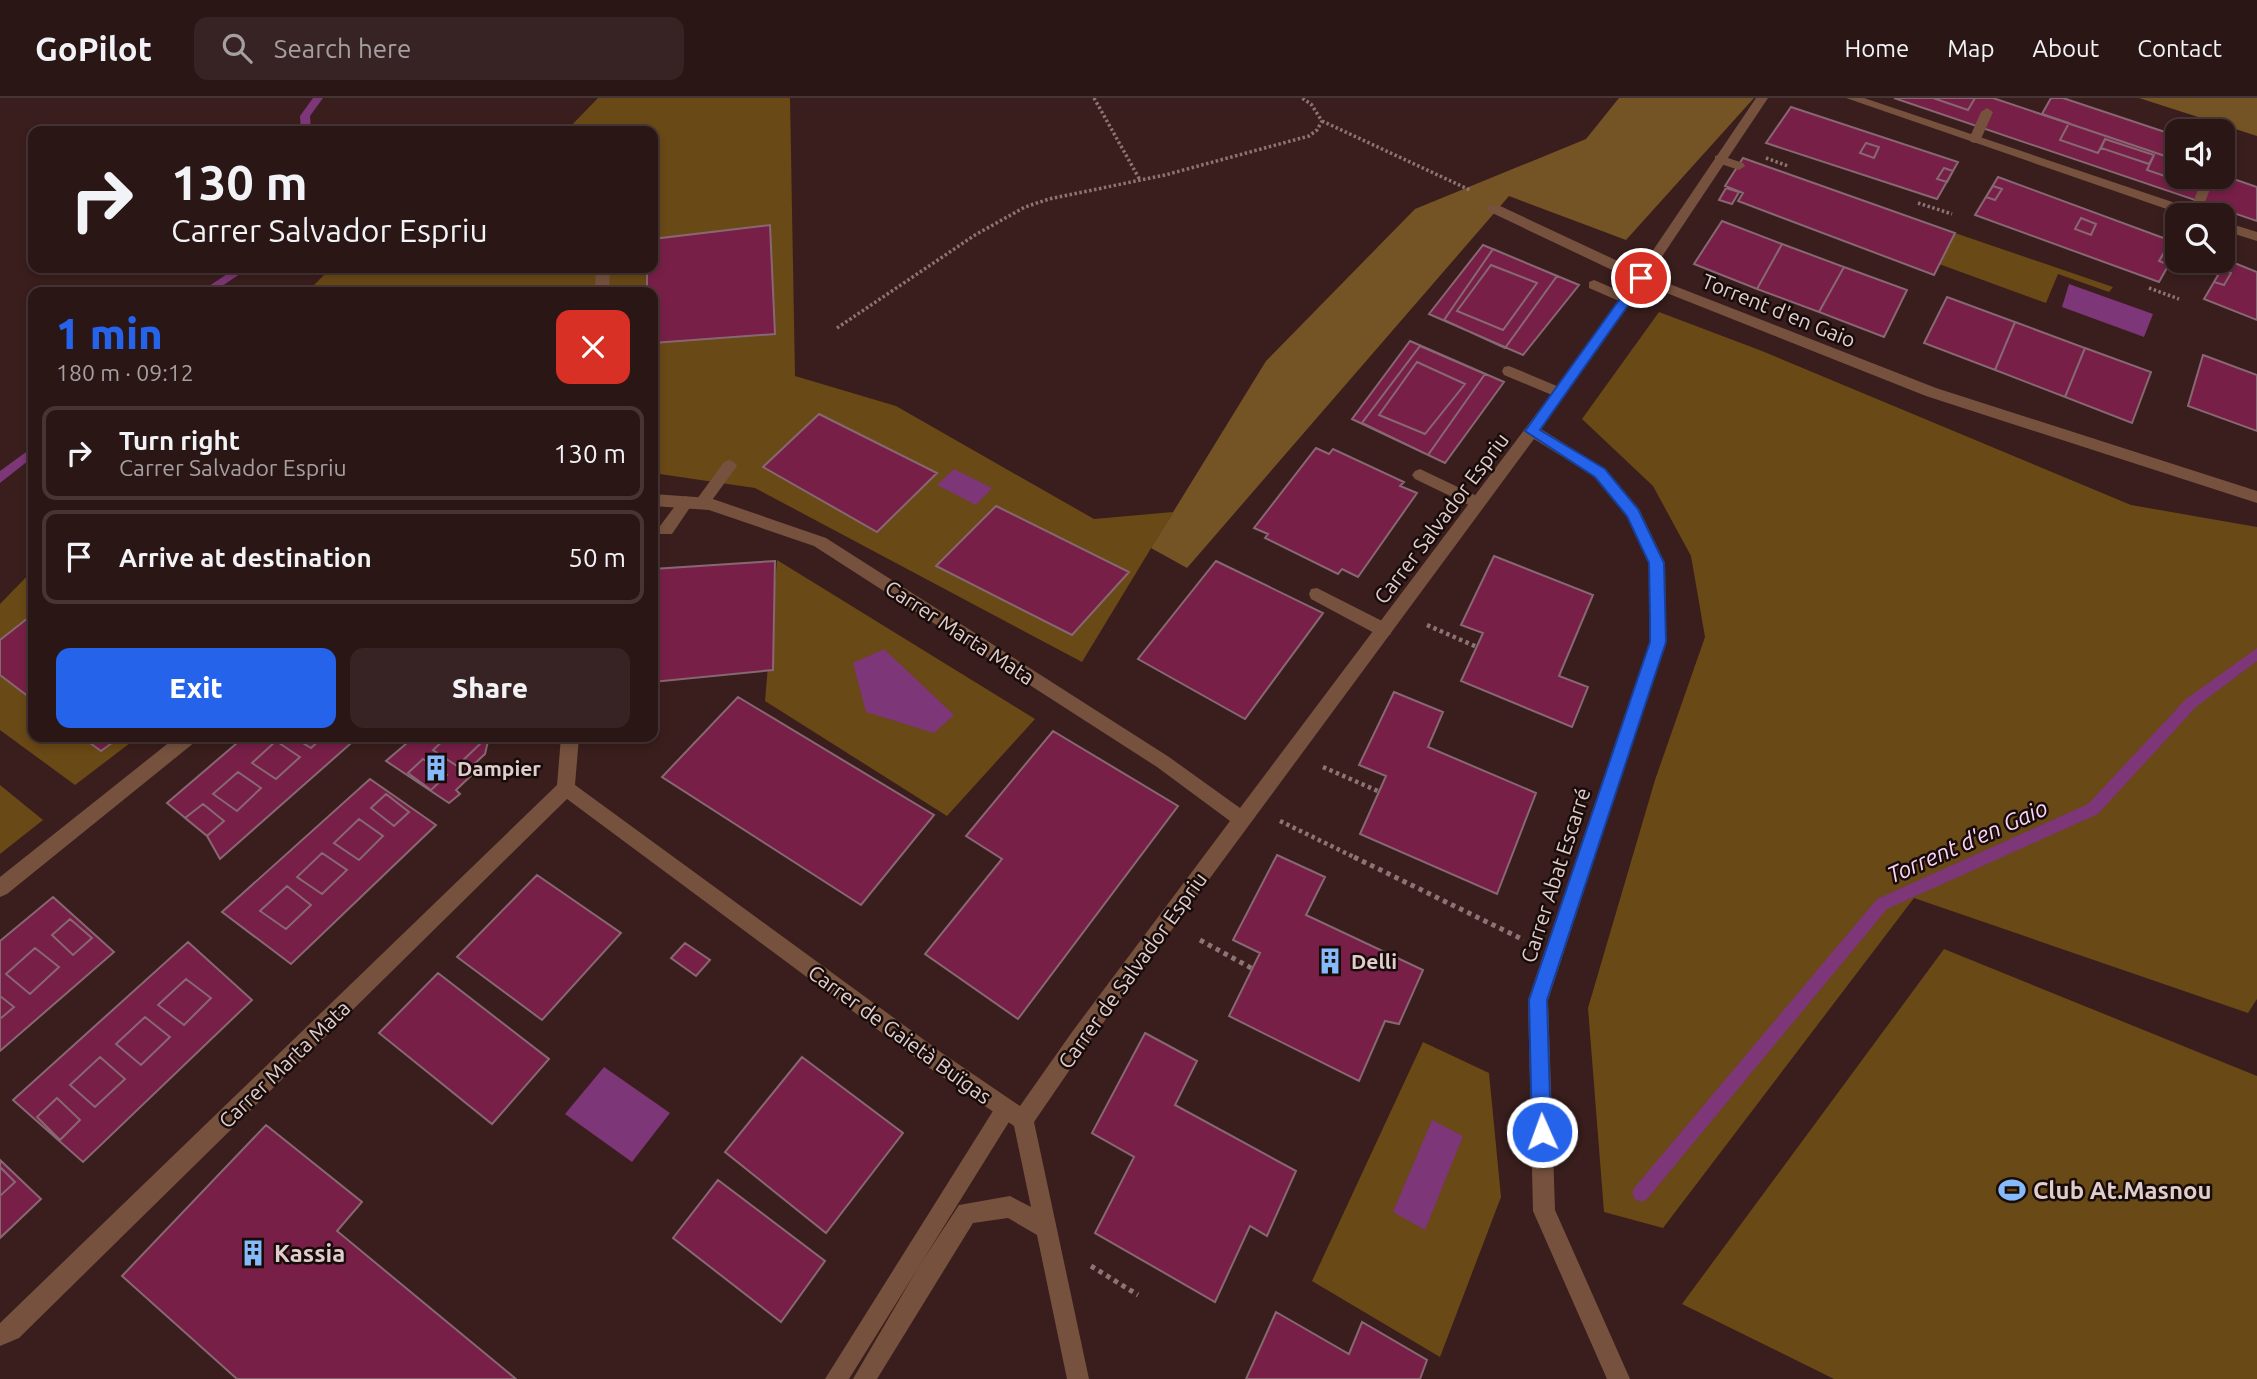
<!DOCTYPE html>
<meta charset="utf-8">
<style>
body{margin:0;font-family:Ubuntu,sans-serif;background:#372323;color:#f1f3f6;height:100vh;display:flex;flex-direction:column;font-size:26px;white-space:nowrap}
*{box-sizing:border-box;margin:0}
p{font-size:23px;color:#a69fa1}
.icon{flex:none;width:38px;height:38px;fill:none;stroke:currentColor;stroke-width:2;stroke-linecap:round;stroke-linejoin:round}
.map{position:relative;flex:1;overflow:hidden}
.side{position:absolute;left:28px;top:189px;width:630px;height:455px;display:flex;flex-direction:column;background:#2b1616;border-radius:14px;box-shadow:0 4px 10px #0003,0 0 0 2px #473535}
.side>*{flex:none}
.guide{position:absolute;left:28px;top:28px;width:630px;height:147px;border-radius:14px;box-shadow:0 4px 10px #0003,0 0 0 2px #473535;background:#2b1616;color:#f1f3f6;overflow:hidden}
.controls{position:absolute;left:2165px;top:21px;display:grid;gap:14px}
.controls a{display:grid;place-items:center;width:70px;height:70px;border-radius:14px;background:#2b1616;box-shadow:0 4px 10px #0003,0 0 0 2px #473535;font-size:35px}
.pin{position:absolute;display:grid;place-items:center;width:60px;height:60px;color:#fff;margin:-30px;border:4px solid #fff;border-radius:50%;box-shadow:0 2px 7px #0007}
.me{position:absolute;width:77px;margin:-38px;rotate:358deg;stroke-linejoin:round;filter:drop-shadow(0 0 5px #0008)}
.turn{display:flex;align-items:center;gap:24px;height:147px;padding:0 28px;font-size:32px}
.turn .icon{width:91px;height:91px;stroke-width:2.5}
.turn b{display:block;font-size:49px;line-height:60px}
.round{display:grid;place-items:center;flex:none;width:74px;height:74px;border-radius:14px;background:#372323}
.overview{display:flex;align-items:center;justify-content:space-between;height:119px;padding:0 28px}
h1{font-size:42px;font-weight:800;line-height:52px;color:#2563eb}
.action{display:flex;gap:14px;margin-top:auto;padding:14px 28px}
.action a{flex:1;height:80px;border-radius:14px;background:#2563eb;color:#fff;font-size:28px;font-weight:800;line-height:80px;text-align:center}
.action a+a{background:#372323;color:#f1f3f6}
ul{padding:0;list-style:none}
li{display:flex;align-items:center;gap:21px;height:94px;margin:0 14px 10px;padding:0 14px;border:4px solid #473535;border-radius:14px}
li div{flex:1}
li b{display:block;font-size:26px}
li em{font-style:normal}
header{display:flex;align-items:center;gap:42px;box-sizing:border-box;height:98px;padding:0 35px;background:#2b1616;border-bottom:2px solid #473535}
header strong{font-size:33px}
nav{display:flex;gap:38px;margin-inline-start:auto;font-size:24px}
.search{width:490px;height:63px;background:#372323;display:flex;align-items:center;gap:18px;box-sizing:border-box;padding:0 24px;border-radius:14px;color:#a69fa1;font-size:26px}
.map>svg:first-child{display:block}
.green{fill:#694915}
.forest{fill:#745424}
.water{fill:#7d3677}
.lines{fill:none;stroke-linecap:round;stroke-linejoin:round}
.stream{fill:#7d3677;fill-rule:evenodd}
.building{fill:#781f48;stroke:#876872;stroke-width:2}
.path-far2{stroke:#8b7473;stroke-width:3.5;stroke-dasharray:2.5 2.5;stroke-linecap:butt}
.path-far1{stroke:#8b7473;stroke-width:4.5;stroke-dasharray:3.5 3.5;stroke-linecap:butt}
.path{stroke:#8b7473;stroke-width:5;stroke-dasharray:4.5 4.5;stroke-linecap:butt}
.lane{fill:#76523e;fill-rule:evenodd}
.street{fill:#76523e;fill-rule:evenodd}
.route{fill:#2563eb;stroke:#184099;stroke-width:2}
.labels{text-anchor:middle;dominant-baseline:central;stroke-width:5;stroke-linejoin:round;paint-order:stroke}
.street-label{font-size:21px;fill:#e0cdcc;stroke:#180c0b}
.poi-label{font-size:21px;font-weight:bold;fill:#e0cdcc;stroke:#180c0b;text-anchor:start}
.water-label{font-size:23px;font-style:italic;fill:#fdd4f7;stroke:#180c0b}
.near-poi-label{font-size:24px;font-weight:bold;fill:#e0cdcc;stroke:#180c0b;text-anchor:start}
</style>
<header>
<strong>GoPilot</strong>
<div class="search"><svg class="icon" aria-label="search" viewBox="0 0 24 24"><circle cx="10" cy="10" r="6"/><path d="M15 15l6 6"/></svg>Search here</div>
<nav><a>Home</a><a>Map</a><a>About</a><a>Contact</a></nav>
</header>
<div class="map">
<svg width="2257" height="1281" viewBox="0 0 2257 1281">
<rect width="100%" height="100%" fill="#391e1d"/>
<path class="green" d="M598 0H790L795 278 896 308 1094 421 1173 414 1082 564 755 390 653 375V194H307L331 170H653V33H566Z
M1955 135 2113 189 2109 194 2058 176 2046 205 1939 166Z
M1659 214 1762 253 2131 407 2257 429V901L2248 915 1914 800 1663 1130 1604 1114 1588 910 1655 682 1705 539 1691 458 1653 388 1582 321Z
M777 462 1035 621 947 718 765 603Z
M33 472V639H138L75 687 0 632V506Z
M0 687 43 722 0 756Z
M1944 851 2257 978V1281H1834L1682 1206Z
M1423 944 1489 975 1501 1099 1440 1259 1312 1183Z"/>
<path class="forest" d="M1619 0H1754L1626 142 1509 98 1187 470 1151 450 1266 263 1415 111 1586 41Z
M2139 0H2257V38Z"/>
<path class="water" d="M2069 186 2153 216 2144 239 2062 209Z
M954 371 992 390 976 407 937 387Z
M884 551 954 617 934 635 866 614 853 565Z
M604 969 670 1015 632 1064 565 1016Z
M1432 1022 1463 1038 1425 1132 1393 1114Z"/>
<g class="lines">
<path class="stream" d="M313 0H323L310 18 311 33H301L300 18Z
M236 170H249L213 194H200Z
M33 349V359L0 385V373Z
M2257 550V563L2196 609 2098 716 1887 811 1647 1101 1641 1104 1635 1101 1632 1095 1635 1089 1877 801 2088 706 2186 601Z"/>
</g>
<path class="building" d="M1894 0H1993L2177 62V79L2222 77 2257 89V123Z
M1933 0H1975L1968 12Z
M2051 0H2063L2177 38V79H2195L2191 87 2147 72 2154 57 2105 41 2098 55 2060 42 2069 25 2042 16Z
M1791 9 1958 64 1937 101 1766 45Z
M1791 9 1958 64 1937 101 1766 45Z
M2105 41 2154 57 2149 66 2101 50Z
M1866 45 1879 49 1874 60 1860 55Z
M1743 60 1955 135 1934 177 1738 103 1743 95 1725 88Z
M1944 70 1953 73 1947 84 1937 81Z
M1998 79 2177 145V152L2159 184 1975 117Z
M1998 79 2177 145V152L2159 184 1975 117Z
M1993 88 2002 91 1995 102 1986 99Z
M1726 90 1739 94 1732 106 1719 102Z
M2081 120 2096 126 2091 137 2075 131Z
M1722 123 1782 146 1757 191 1694 166Z
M770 127 775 236 653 245V194H647V170H653V141Z
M1782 146 1844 169 1819 214 1757 191Z
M1483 147 1579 187 1523 257 1429 216Z
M1493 151 1557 178 1505 250 1444 222Z
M2166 151 2175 155 2169 167 2159 163Z
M2227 162 2257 174V222L2204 201Z
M2227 162 2257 174V222L2204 201Z
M1491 167 1537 185 1503 232 1457 213Z
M1844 169 1907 192 1884 239 1819 214Z
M2221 172 2231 175 2224 187 2214 184Z
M1947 199 2015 224 1995 272 1924 245Z
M2015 224 2085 250 2065 299 1995 272Z
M1410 243 1504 284 1445 365 1352 321Z
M1420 248 1485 276 1428 357 1362 325Z
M2085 250 2151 274 2132 325 2065 299Z
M2203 257 2257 277V333L2188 308Z
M1417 264 1465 286 1425 336 1379 317Z
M819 316 937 375 877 434 763 369Z
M1316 350 1329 356 1333 351 1404 384 1400 388 1417 395 1358 479 1342 471 1338 476 1265 440 1268 436 1254 430Z
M996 408 1129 474 1072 537 936 468Z
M1494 458 1593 497 1559 578 1588 589 1572 629 1461 583 1483 535 1461 527Z
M775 463 773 572 653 584V471Z
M1216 463 1323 515 1245 621 1138 561Z
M33 516V602L0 577V542Z
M1394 594 1443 614 1428 649 1536 695 1497 796 1360 736 1386 678 1359 667Z
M738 599 934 717 861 807 662 679Z
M1053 633 1178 708 1018 921 925 856 1002 761 966 738Z
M82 639H120L101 653Z
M244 639H358L220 761 207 738 167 705Z
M293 639H323L311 650Z
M414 639H489L485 656 472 668 477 672 456 692 460 696 449 705 386 663Z
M447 639H468L480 646 457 668 433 652Z
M276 643 300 659 276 681 252 665Z
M423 661 447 677 431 692 408 675Z
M238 674 261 690 237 713 213 696Z
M370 681 436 727 291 866 222 814Z
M386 696 409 714 394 728 371 710Z
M203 706 224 723 207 738 185 720Z
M359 721 383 738 359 762 334 745Z
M322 755 347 772 322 796 297 779Z
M1277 757 1325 779 1306 817 1423 872 1399 926 1385 923 1359 983 1229 918 1260 855 1233 842Z
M537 777 621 835 542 922 457 859Z
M287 788 311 807 286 831 260 813Z
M53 799 114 854 0 953V843Z
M70 821 92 840 73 857 52 837Z
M188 844 252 902 83 1064 13 1002Z
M685 845 710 862 696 878 671 860Z
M35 850 59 869 30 896 6 876Z
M438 875 549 961 492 1026 379 935Z
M186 881 211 900 184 927 158 907Z
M0 898 14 909 0 921Z
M145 919 170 939 141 967 116 946Z
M1145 935 1197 963 1175 1007 1296 1073 1267 1138 1250 1128 1215 1204 1095 1135 1134 1059 1092 1035Z
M100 959 125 981 95 1009 70 987Z
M802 959 903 1035 826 1135 725 1054Z
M57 1000 80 1022 60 1042 37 1019Z
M266 1027 362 1104 337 1133 516 1281H237L122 1178Z
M0 1062 41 1101 0 1140Z
M0 1069 15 1084 0 1098Z
M718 1082 825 1163 781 1224 673 1140Z
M1276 1214 1349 1256 1362 1224 1427 1262 1420 1281H1246Z"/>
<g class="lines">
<path class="path-far2" d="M1094 0 1140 82
M1322 23 1470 92
M1766 60 1788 68
M1918 105 1952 116
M2149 190 2179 201
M837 230 975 137 1025 109 1049 101 1165 77 1309 38 1317 32 1322 23 1311 6 1302 0"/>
<path class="path-far1" d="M1427 527 1477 549
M1323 669 1380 694
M1280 723 1358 761"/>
<path class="path" d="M1354 759 1524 842
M1200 842 1253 871
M1091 1168 1138 1197"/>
<path class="lane" d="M1987 10 1993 14 1981 41 1975 45 1971 44 1969 41 1981 14Z
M1719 57 1743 65 1745 68 1739 72 1715 64V58Z
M2203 79 2214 81 2200 117H2188Z
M1594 182 1631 198 1633 201 1626 206 1589 190V184Z
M1509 268 1564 291 1566 295 1559 300 1504 277 1502 273 1504 269Z
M729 362 734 364 737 368 734 372 707 409H697L694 405 697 401 724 364Z
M1420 371 1483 401 1486 405 1483 409H1473L1415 381 1412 377 1415 373Z
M686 398 694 404 691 408 672 436H660L658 432 660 428 681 400Z
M1317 490 1390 527 1392 532 1390 537H1378L1311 501 1309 496 1311 491Z
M1005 1002 1012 1005 1015 1012 1012 1019 849 1281H825L998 1005Z"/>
<path class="street" d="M1756 0H1768L1649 178 1936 290 2257 393V405L1926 298 1644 186 1541 331 1605 371 1639 411 1665 465 1666 544 1548 902 1555 1112 1630 1281H1607L1533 1113 1528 902 1650 544 1649 465 1627 418 1595 379 1534 341 1086 948 1034 1024 1089 1281H1067L1037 1137 1008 1120 973 1125 877 1281H853L919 1168 959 1107 1010 1098 1031 1109 1014 1028 928 969 567 701 19 1240 0 1248V1225L557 687 561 639H579L575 687 942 955 1020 1008 1072 934 1230 723 1157 669 814 448 709 412 653 408V396L710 400 826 440 1169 659 1240 710 1552 295 1633 182 1488 113V107H1498L1639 173Z
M1846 0H1864L2202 114 2204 117H2184Z
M2222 123 2257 134V143L2222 132Z
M596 170H610L609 194H595Z
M176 639H198L195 644 7 796 0 799V779Z"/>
</g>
<path class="route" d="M1641 175 1646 177V182L1540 332 1605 371 1638 411 1664 465 1666 544 1547 902 1551 1034 1548 1041 1542 1044 1535 1041 1532 1034 1529 902 1650 544V518L1649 465 1627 418 1595 379 1525 333 1637 177Z"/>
<defs>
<g id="building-bare" transform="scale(2.1)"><path d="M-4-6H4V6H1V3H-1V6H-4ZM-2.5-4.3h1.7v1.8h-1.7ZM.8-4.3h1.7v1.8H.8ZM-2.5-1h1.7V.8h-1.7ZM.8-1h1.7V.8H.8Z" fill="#85bbfb" stroke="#180c0b" stroke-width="2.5" paint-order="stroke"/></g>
<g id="stadium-bare" transform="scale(2.1)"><path d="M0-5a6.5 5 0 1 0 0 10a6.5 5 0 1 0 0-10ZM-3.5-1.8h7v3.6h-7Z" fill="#85bbfb" stroke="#180c0b" stroke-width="2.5" paint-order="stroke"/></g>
</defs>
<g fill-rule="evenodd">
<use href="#building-bare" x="436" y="670"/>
<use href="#building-bare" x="1330" y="863"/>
<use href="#stadium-bare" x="2012" y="1092"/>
<use href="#building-bare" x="253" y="1155"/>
</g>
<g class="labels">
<g class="street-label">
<text transform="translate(1779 212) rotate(22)">Torrent d'en Gaio</text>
<text transform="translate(1441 420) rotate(-53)">Carrer Salvador Espriu</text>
<text transform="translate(960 534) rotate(33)">Carrer Marta Mata</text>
<text transform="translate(1555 777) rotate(-72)">Carrer Abat Escarré</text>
<text transform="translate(1132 872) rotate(-54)">Carrer de Salvador Espriu</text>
<text transform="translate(900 936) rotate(36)">Carrer de Gaietà Buïgas</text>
<text transform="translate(284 966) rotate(-44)">Carrer Marta Mata</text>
</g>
<g class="poi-label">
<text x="457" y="670">Dampier</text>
<text x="1351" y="863">Delli</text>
</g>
<g class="water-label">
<text transform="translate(1967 743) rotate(-24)">Torrent d'en Gaio</text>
</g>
<g class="near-poi-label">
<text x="2033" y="1092">Club At.Masnou</text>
<text x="274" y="1155">Kassia</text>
</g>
</g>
</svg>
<div class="controls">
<a><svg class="icon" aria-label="sound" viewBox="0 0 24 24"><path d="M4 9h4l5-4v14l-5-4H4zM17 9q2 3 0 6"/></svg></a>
<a><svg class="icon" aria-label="search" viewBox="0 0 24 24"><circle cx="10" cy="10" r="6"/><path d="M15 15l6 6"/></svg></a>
</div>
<div class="pin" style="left:1641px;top:180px;background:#d93025"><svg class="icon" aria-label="arrive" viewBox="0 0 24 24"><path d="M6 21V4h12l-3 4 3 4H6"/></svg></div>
<svg class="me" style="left:1542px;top:1034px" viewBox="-20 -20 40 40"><circle r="17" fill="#2563eb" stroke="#fff" stroke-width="3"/><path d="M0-11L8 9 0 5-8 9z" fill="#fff"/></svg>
<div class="guide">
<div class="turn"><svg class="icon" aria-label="right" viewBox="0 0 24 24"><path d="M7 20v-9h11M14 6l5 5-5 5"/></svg><div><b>130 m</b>Carrer Salvador Espriu</div></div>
</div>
<section class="side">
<div class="overview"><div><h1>1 min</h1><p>180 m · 09:12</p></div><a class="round" style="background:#d93025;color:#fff"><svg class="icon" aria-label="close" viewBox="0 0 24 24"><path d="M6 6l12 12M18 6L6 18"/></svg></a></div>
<ul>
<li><svg class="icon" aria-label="right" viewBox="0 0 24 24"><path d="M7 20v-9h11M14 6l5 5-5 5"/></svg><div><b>Turn right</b><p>Carrer Salvador Espriu</p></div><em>130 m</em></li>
<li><svg class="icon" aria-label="arrive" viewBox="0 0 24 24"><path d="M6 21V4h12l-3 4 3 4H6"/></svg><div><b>Arrive at destination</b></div><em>50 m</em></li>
</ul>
<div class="action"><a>Exit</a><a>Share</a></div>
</section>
</div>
